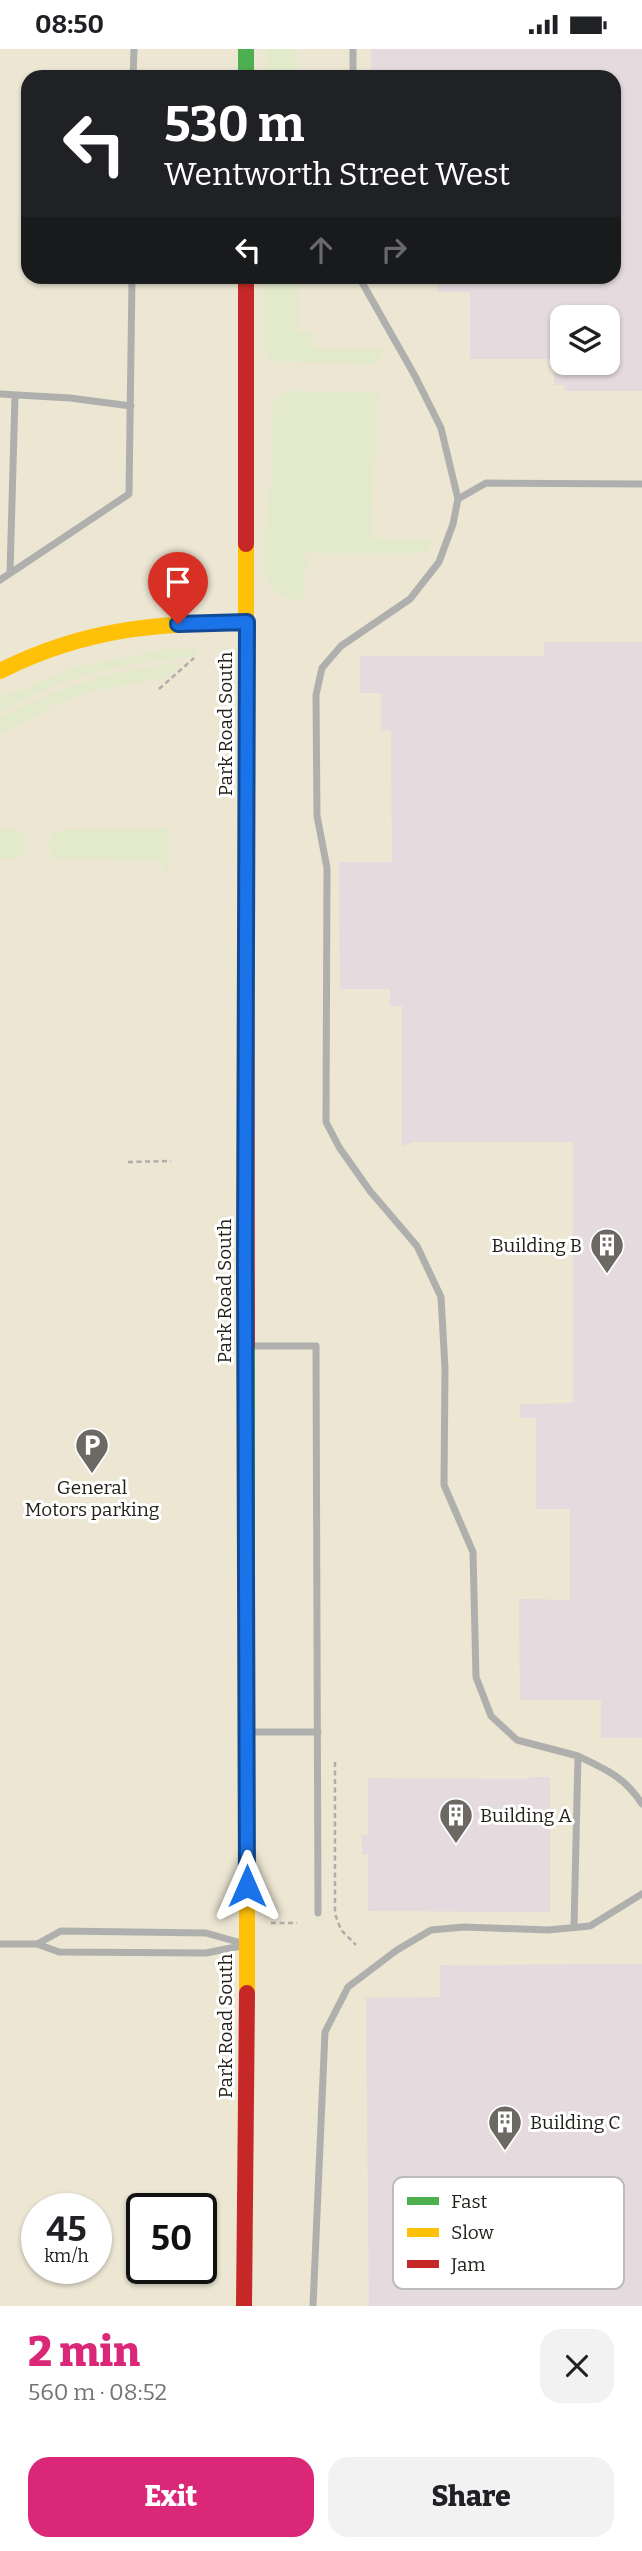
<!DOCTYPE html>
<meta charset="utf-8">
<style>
body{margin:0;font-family:Bitter,serif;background:#f2f2f2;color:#202124;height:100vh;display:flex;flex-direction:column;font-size:26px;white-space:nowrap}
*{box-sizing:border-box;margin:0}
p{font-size:23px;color:#757577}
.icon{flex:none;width:38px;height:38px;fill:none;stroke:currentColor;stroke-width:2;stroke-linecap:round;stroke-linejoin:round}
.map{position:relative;height:2257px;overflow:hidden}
.details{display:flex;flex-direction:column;background:#fff;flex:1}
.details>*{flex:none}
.guide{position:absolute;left:21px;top:21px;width:600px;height:214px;border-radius:21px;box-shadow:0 2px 5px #0004;background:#202124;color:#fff;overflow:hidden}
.fabs{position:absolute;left:550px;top:256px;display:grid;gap:14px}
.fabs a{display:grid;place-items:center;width:70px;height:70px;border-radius:14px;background:#fff;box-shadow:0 2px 5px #0004;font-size:35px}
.speed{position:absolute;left:21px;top:2144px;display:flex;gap:14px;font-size:35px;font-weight:700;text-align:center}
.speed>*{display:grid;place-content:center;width:91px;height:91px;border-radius:50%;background:#fff;box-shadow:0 2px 5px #0004;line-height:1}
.speed small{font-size:18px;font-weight:400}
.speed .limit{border:4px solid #111;border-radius:10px;background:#fff;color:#111}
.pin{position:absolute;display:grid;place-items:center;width:60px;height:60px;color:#fff;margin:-72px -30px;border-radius:50% 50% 50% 0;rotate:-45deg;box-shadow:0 0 7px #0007}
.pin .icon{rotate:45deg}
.me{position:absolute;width:77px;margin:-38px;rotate:0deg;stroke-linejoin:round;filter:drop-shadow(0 0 5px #0008)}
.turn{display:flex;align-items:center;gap:24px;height:147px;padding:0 28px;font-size:32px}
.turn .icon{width:91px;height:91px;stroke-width:2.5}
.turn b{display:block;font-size:49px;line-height:60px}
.lanes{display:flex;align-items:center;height:66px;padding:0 28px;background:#0003;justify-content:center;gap:35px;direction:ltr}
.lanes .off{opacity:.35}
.round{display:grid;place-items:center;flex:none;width:74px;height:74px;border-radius:21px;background:#f2f2f2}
.head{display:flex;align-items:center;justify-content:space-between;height:119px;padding:0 28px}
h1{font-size:42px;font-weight:800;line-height:52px;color:#db2777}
.cta{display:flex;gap:14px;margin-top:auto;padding:14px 28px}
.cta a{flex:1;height:80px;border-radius:21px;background:#db2777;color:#fff;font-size:28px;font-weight:800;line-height:80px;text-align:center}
.cta a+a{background:#f2f2f2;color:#202124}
.status{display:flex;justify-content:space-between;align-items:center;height:49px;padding:0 35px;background:#fff;direction:ltr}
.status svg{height:19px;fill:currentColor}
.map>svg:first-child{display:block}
.built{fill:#ece6d3;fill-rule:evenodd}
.green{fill:#e2eacb}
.building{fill:#e5dadd}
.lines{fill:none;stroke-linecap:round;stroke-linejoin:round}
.path{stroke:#aeada8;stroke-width:2.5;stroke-dasharray:5 3.5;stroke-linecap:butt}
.lane{stroke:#afb0ad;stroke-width:7}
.fast{stroke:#4caf50;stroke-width:16}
.slow{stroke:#ffc107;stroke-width:16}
.jam{stroke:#c62828;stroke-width:16}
.route-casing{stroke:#114b97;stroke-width:18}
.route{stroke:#1a73e8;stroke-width:12}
.labels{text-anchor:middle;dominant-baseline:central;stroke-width:6;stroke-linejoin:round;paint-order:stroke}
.street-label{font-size:19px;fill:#23211a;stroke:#fff}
.poi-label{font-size:19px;fill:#23211a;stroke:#fff;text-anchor:start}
.key{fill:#fff;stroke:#bdbcba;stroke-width:2}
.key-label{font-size:19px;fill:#23211a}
</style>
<div class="status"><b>08:50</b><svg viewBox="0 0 49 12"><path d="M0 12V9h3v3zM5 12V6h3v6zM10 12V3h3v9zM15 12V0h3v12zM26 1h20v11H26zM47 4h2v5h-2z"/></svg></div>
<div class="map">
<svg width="642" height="2257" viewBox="0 0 642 2257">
<rect width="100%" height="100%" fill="#f2eee4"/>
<path class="built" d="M0 0H642V2257H0ZM28 28H614V228H28ZM562 268H607V313H562ZM37 2160H96V2219H37ZM142 2160H201V2219H142Z"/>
<path class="green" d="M266 0H297V28H266Z
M265 228H298V282H313V300H382V308L375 315 274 312 267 304 264 294Z
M288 342 378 343 370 489 431 491 429 504H306L305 551H292L275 543 266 527 263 509 271 430 273 356 278 348Z
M167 600 198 601 193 608C119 614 66 626 0 663V650L73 619Z
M183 613 166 628 98 641 57 654 0 686V669C58 637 117 621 183 613Z
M0 780H13L24 785 26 801 17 809H0Z
M168 780V824L163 823V811L55 809 49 799 51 787 60 781Z"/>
<path class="building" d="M371 0H642V342H564L565 336H554V313H607V268H562V310H470V243H437V228H614V28H371Z
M544 593H642V1689H601V1651H520L519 1550 570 1551V1460H536V1369H520V1355L573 1354V1093H413L402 1097V957H390V940H340L339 813H392L391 682H381V644H360V607H544Z
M529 1728H550V1863L368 1862V1805L362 1806V1786H368V1729L529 1730Z
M642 1915V2257H369L366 1949 440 1948V1916Z"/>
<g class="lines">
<path class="path" d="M159 640 194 609
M128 1113 171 1112
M335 1713V1865L341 1881 356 1896
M271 1874H297"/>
<path class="lane" d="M353 0V28
M133 28 134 0
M359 228 415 327 441 379 458 450
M0 345 70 349 131 357
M10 524 15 347
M0 531 129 445 132 228
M249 1297H316L318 1864
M251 1683H318
M578 1707 517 1691 491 1667 476 1628 473 1503 444 1436 445 1319 441 1248 417 1197 370 1142 339 1098 326 1073 327 819 317 767 316 646 322 619 341 597 410 550 439 513 453 475 458 450 486 434 642 435
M574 1878 578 1707C605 1720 625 1728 642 1755
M0 1895H37L59 1903 206 1904 246 1896
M37 1895 61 1882 206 1884 245 1895
M313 2257 325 1983 348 1938 397 1901 431 1881 464 1878 548 1881 590 1877 642 1845"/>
<path class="fast" d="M246 0V28
M247 1296V1568"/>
<path class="slow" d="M246 495V779
M0 622C83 580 156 574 247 573
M247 1944V1568"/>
<path class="jam" d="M246 228V495
M246 779 247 1296
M244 2257 247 1944"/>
</g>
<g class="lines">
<g class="route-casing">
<path id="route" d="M178 575 247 573 245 1216 247 1837"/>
</g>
<use href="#route" class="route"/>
</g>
<defs>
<g id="building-pin" transform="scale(1.75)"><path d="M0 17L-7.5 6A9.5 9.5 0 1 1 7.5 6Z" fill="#6b6961" stroke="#fff"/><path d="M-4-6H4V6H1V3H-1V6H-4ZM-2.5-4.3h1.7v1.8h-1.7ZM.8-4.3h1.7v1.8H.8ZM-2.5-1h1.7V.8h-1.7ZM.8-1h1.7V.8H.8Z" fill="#fff"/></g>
<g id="parking-pin" transform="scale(1.75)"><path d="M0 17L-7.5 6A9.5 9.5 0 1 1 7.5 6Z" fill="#6b6961" stroke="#fff"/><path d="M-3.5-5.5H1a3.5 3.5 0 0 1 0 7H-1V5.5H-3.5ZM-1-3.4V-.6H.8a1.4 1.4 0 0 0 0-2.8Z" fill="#fff"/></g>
</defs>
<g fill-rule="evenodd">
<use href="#building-pin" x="607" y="1196"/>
<use href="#parking-pin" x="92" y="1396"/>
<use href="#building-pin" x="456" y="1766"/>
<use href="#building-pin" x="505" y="2073"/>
</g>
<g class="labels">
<g class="street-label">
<text transform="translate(225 675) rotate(-90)">Park Road South</text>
<text transform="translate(224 1242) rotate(-90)">Park Road South</text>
<text transform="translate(225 1977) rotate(-90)">Park Road South</text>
</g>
<g class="poi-label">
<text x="582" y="1196" text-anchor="end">Building B</text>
<text x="92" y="1438" text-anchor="middle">General<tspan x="92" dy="22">Motors parking</tspan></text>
<text x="480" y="1766">Building A</text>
<text x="530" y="2073">Building C</text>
</g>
</g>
<rect x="393" y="2128" width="231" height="112" rx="10" class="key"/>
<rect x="407" y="2148" width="32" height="8" fill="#4caf50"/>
<rect x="407" y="2179" width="32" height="9" fill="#ffc107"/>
<rect x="407" y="2211" width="32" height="8" fill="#c62828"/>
<g class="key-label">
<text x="451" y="2159">Fast</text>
<text x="451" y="2190">Slow</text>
<text x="451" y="2222">Jam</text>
</g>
</svg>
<div class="fabs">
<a><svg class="icon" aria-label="layers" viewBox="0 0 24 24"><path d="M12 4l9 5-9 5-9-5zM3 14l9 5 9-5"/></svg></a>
</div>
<div class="speed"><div>45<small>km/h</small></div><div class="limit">50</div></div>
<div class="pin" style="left:178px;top:575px;background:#d93025"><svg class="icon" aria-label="arrive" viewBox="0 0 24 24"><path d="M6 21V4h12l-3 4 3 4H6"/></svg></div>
<svg class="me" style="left:247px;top:1837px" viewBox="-20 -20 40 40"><path d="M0-17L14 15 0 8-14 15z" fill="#1a73e8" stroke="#fff" stroke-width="4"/></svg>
<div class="guide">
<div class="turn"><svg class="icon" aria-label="left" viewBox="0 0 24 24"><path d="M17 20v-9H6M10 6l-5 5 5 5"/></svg><div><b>530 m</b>Wentworth Street West</div></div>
<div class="lanes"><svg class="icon" aria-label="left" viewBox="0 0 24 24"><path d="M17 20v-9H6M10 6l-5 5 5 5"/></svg><svg class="icon off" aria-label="ahead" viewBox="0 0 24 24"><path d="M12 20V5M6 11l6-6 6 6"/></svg><svg class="icon off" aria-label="right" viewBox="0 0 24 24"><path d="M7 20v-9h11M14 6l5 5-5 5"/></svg></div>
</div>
</div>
<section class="details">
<div class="head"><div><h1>2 min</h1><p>560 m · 08:52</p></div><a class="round"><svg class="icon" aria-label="close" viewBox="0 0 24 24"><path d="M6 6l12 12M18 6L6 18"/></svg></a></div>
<div class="cta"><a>Exit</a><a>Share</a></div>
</section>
